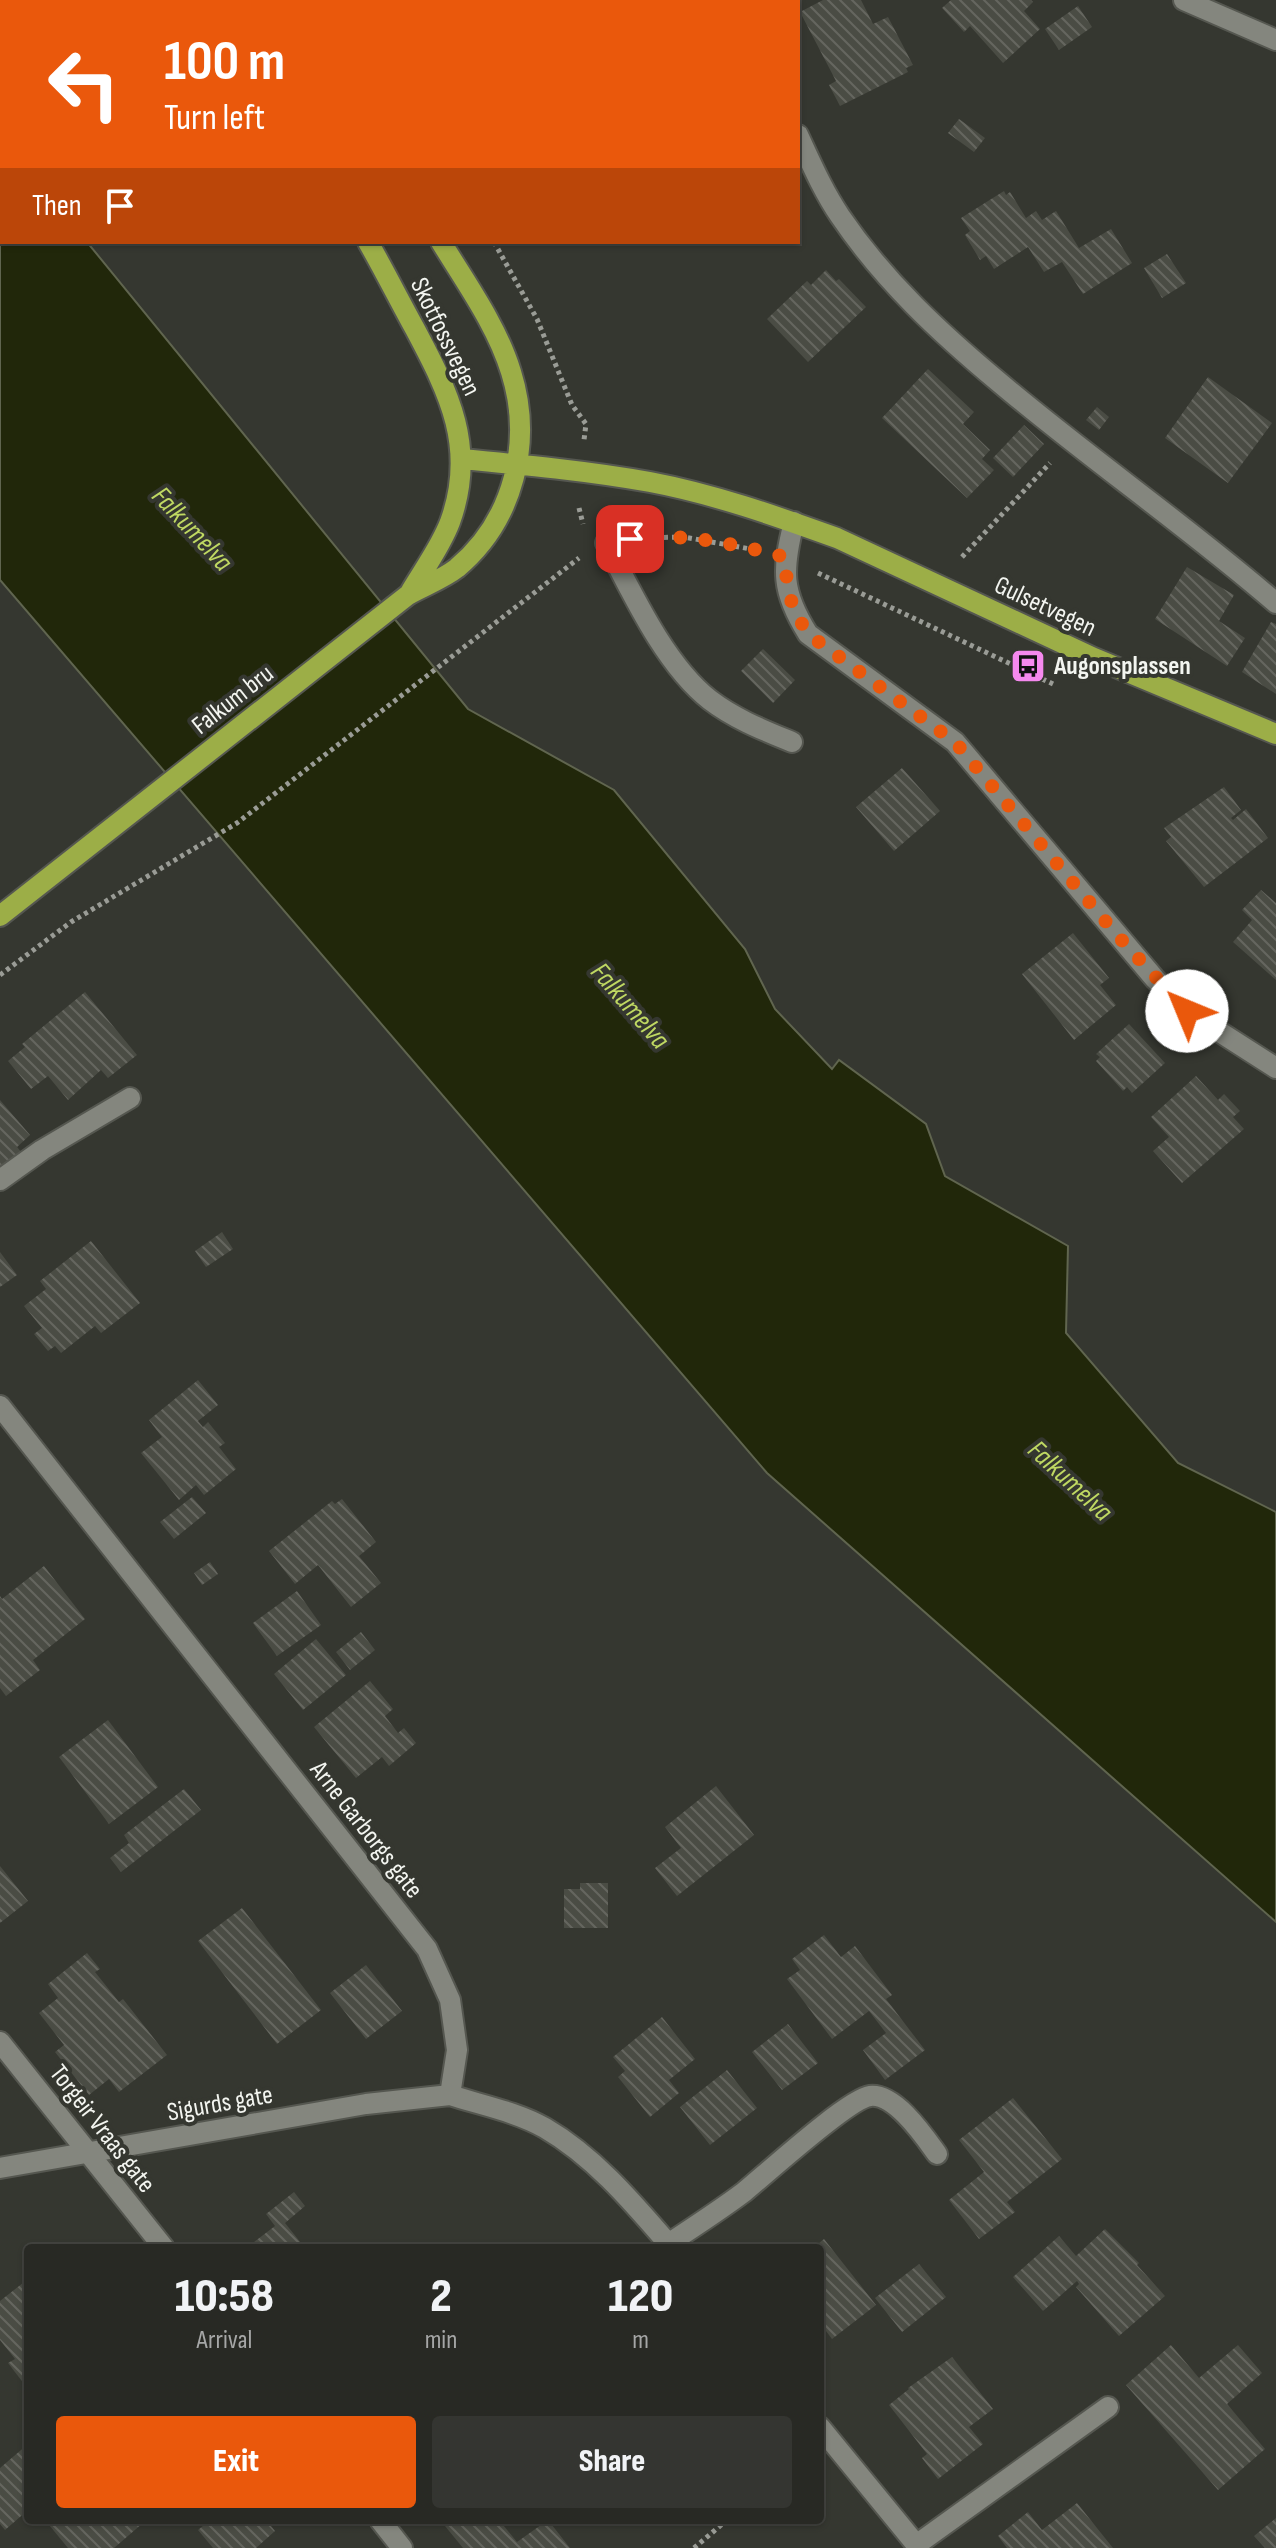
<!DOCTYPE html>
<style>
body{margin:0;font-family:"Sofia Sans Condensed",sans-serif;background:#343531;color:#f1f3f6;height:100vh;display:flex;flex-direction:column;font-size:30px;white-space:nowrap}
*{box-sizing:border-box;margin:0}
p{font-size:26px;color:#a5a6a6}
.icon{flex:none;width:44px;height:44px;fill:none;stroke:currentColor;stroke-width:2;stroke-linecap:round;stroke-linejoin:round}
.map{position:relative;flex:1;overflow:hidden}
.panel{position:absolute;left:24px;top:2244px;width:800px;height:280px;display:flex;flex-direction:column;background:#282924;border-radius:8px;box-shadow:0 2px 6px #0004,0 0 0 2px #444541}
.panel>*{flex:none}
.banner{position:absolute;left:0px;top:0px;width:800px;height:244px;box-shadow:0 2px 6px #0004,0 0 0 2px #444541;background:#ea580c;color:#fff;overflow:hidden}
.pin{position:absolute;display:grid;place-items:center;width:68px;height:68px;color:#fff;margin:-34px;border-radius:16px;box-shadow:0 4px 12px #0006}
.me{position:absolute;width:88px;margin:-44px;rotate:315deg;stroke-linejoin:round;filter:drop-shadow(0 0 6px #0008)}
.turn{display:flex;align-items:center;gap:28px;height:168px;padding:0 32px;font-size:36px}
.turn .icon{width:104px;height:104px;stroke-width:2.5}
.turn b{display:block;font-size:56px;line-height:68px}
.then{display:flex;align-items:center;height:76px;padding:0 32px;background:#0003;gap:16px;font-size:30px}
.eta{display:flex;justify-content:space-evenly;align-items:center;height:136px;text-align:center}
.eta b{font-size:48px;font-weight:800;line-height:56px}
.action{display:flex;gap:16px;margin-top:auto;padding:16px 32px}
.action a{flex:1;height:92px;border-radius:8px;background:#ea580c;color:#fff;font-size:32px;font-weight:800;line-height:92px;text-align:center}
.action a+a{background:#343531;color:#f1f3f6}
.map>svg:first-child{display:block}
.water{fill:#21270a;stroke:#60654f;stroke-width:2}
.building{fill:url(#building-back-hatch)}
.lines{fill:none;stroke-linecap:round;stroke-linejoin:round}
.minor-casing{stroke:#555750;stroke-width:24}
.major-casing{stroke:#555750;stroke-width:24}
.path{stroke:#9a9c96;stroke-width:5;stroke-dasharray:4 4;stroke-linecap:butt}
.minor{stroke:#84867e;stroke-width:20}
.major{stroke:#9cae47;stroke-width:20}
.route{stroke:#ea580c;stroke-width:14;stroke-dasharray:0 25.2}
.labels{text-anchor:middle;dominant-baseline:central;stroke-width:8;stroke-linejoin:round;paint-order:stroke}
.street-label{font-size:26px;fill:#f3f5f0;stroke:#353730}
.poi-label{font-size:26px;font-weight:bold;fill:#f3f5f0;stroke:#353730;text-anchor:start}
.water-label{font-size:28px;font-style:italic;fill:#bfd862;stroke:#353730}
</style>
<div class="map">
<svg width="1276" height="2548" viewBox="0 0 1276 2548">
<defs>
<pattern id="building-back-hatch" width="6" height="6" patternUnits="userSpaceOnUse" patternTransform="scale(2)"><rect width="6" height="6" fill="#4a4c44"/><path d="M-1 5l2 2M0 0l6 6M5-1l2 2" fill="none" stroke="#65665f"/></pattern>
</defs>
<rect width="100%" height="100%" fill="#353730"/>
<path class="water" d="M0 136 2 242H87L468 709 614 790 745 949 775 1009 832 1069 839 1060 926 1124 945 1176 1068 1246 1066 1333 1178 1463 1276 1512V1922L767 1473 0 580Z"/>
<path class="building" d="M823 0H861L873 24 888 17 913 65 906 68 908 72 840 106 829 85 836 81 800 12Z
M951 0H1031L1033 2 1024 11 1040 29 1003 63 970 26 964 32 942 8Z
M1078 6 1092 27 1059 50 1045 29Z
M959 119 985 138 974 152 948 133Z
M1004 191 1006 195 1010 192 1026 218 1036 211 1042 220 1056 211 1079 248 1111 229 1132 263 1083 294 1062 262 1044 272 1028 247 994 269 986 256 980 260 965 235 970 231 961 218Z
M1167 254 1186 283 1162 298 1144 268Z
M826 270 836 281 839 279 866 307 808 362 767 319 807 281 811 285Z
M928 369 974 412 963 424 990 450 982 459 994 470 967 498 882 418Z
M1208 377 1272 423 1228 483 1165 438Z
M1097 407 1109 417 1099 430 1086 420Z
M1024 425 1044 444 1013 477 993 458Z
M1187 567 1234 595 1219 621 1245 638 1227 666 1155 619Z
M1271 622 1276 624V694L1242 672Z
M763 649 795 680 773 703 741 671Z
M902 768 940 811 894 851 856 807Z
M1224 787 1241 810 1231 818 1233 820 1246 809 1268 838 1204 887 1166 841 1171 837 1164 828Z
M1261 890 1276 903V980L1233 942 1252 920 1242 910Z
M1073 933 1109 978 1100 985 1116 1005 1074 1040 1022 974Z
M85 992 137 1055 108 1078 101 1070 68 1100 48 1076 31 1089 8 1061 25 1047 22 1044Z
M1129 1024 1165 1063 1132 1093 1127 1087 1123 1091 1096 1061 1100 1057 1096 1054Z
M1196 1076 1218 1100 1224 1094 1240 1111 1233 1117 1244 1129 1182 1183 1153 1151 1169 1137 1151 1117Z
M0 1100 30 1135 17 1147 22 1153 0 1171Z
M222 1232 233 1249 206 1267 195 1251Z
M91 1241 140 1303 101 1333 95 1326 61 1353 55 1346 48 1351 34 1334 42 1328 24 1306 46 1289 40 1281Z
M0 1252 17 1275 0 1287Z
M198 1380 218 1405 198 1421 203 1427 208 1422 225 1443 219 1447 236 1469 204 1495 196 1485 179 1500 141 1453 162 1437 149 1420Z
M192 1497 206 1513 174 1539 160 1522Z
M342 1499 376 1542 359 1556 381 1583 351 1607 318 1565 295 1584 269 1551 332 1501 335 1504Z
M210 1562 218 1574 202 1585 194 1573Z
M44 1566 85 1619 33 1660 40 1670 6 1696 0 1688V1596L2 1599Z
M297 1591 321 1625 277 1656 253 1623Z
M361 1632 375 1650 350 1670 336 1652Z
M316 1639 346 1675 303 1710 274 1674Z
M370 1681 393 1709 385 1716 398 1733 404 1728 416 1743 389 1766 382 1757 356 1778 314 1727Z
M108 1720 158 1787 109 1824 59 1757Z
M716 1786 754 1835 677 1896 655 1868 681 1848 665 1827Z
M184 1789 201 1810 121 1872 110 1858 129 1843 124 1835Z
M0 1866 28 1901 0 1923Z
M580 1883H608V1928H564V1889H580Z
M242 1908 321 2010 277 2044 198 1941Z
M824 1935 841 1957 855 1946 892 1995 886 1999 925 2050 885 2080 863 2050 886 2033 869 2011 832 2039 787 1979 800 1970 792 1959Z
M87 1953 100 1969 95 1972 119 2002 123 1999 167 2055 119 2092 109 2079 89 2095 55 2052 64 2045 39 2013 58 1998 48 1984Z
M366 1965 402 2011 366 2039 330 1993Z
M662 2017 695 2059 669 2080 679 2093 650 2117 618 2077 625 2071 613 2057Z
M788 2024 818 2063 782 2090 752 2052Z
M727 2070 757 2108 710 2145 680 2107Z
M1013 2098 1062 2159 1007 2202 1015 2212 979 2239 949 2200 984 2172 959 2140Z
M294 2192 305 2206 285 2223 305 2248H246L275 2226 266 2214Z
M1105 2229 1139 2263 1137 2265 1165 2296 1119 2336 1076 2287 1079 2284 1077 2281 1043 2311 1013 2277 1059 2236 1076 2256Z
M824 2239 876 2305 832 2339 820 2323V2248H813Z
M919 2264 946 2297 902 2332 875 2298Z
M28 2279V2389L8 2363 15 2359 0 2340V2301Z
M1171 2345 1199 2378 1238 2345 1262 2373 1227 2404 1265 2449 1218 2490 1126 2385Z
M952 2357 993 2409 969 2427 983 2444 938 2479 922 2458 927 2454 889 2405 909 2389 908 2388Z
M28 2444V2510L5 2530 0 2524V2468Z
M1077 2503 1113 2548H1007L998 2536 1028 2512 1042 2530Z
M1276 2518V2548H1265L1254 2536Z
M45 2520H140L143 2523 114 2548H68Z
M210 2520H266L275 2531 256 2548H213L198 2530Z
M452 2520H499L517 2542 548 2520 570 2548H463L445 2526Z"/>
<g class="lines">
<g class="minor-casing">
<path id="minor" d="M754 0 755 2
M1184 0 1276 40
M798 135C811 163 823 191 840 216 884 281 940 333 1000 383 1090 459 1187 526 1276 603
M794 522C782 570 781 591 808 634L955 742 1155 979 1187 1011 1276 1068
M606 543C632 593 665 665 710 700 735 719 763 730 792 742
M0 1180 42 1150 130 1098
M0 1406 427 1949 450 2000 457 2050 450 2095C481 2105 517 2112 545 2128 595 2157 634 2204 672 2248
M0 2042 164 2248
M0 2168 366 2104 450 2095
M668 2244C694 2227 720 2210 744 2192 766 2174 848 2099 870 2096 895 2093 924 2136 937 2154
M820 2427 919 2548
M380 2520 402 2548
M916 2545 1108 2407"/>
</g>
<g class="major-casing">
<path id="major" d="M226 0 227 2
M300 0 302 2
M368 242C384 270 399 300 415 329 449 393 477 448 450 522 441 546 424 569 411 591
M462 459C525 465 588 471 650 482 714 494 776 516 837 538L1094 658 1276 734
M0 916 408 595C424 586 443 579 457 568 514 520 533 442 511 372 497 326 466 283 441 242"/>
</g>
<path class="path" d="M358 0 360 2
M494 242 537 319 572 405 586 424 584 440
M579 508 583 524
M640 538 684 537 756 550
M962 557 1050 463
M818 573 1053 684
M0 975 71 922 237 823 579 558
M694 2548 727 2520"/>
<use href="#minor" class="minor"/>
<use href="#major" class="major"/>
</g>
<g class="lines">
<path class="route" d="M630 539C683 532 734 544 785 557 787 592 789 603 808 634L955 742 1117 935 1187 1011"/>
</g>
<defs>
<g id="bus-square" transform="scale(1.8)"><rect x="-9" y="-9" width="18" height="18" rx="4" fill="#f589ee" stroke="#353730"/><path d="M-5-6H5V4H4V6H2V4H-2V6H-4V4H-5ZM-3.5-4V0h7V-4ZM-3.5 1.2v1.5H-2V1.2ZM2 1.2v1.5H3.5V1.2Z" fill="#111"/></g>
</defs>
<g fill-rule="evenodd">
<use href="#bus-square" x="1028" y="666"/>
</g>
<g class="labels">
<g class="street-label">
<text transform="translate(445 337) rotate(64)">Skotfossvegen</text>
<text transform="translate(1045 607) rotate(25)">Gulsetvegen</text>
<text transform="translate(233 700) rotate(-38)">Falkum bru</text>
<text transform="translate(366 1830) rotate(52)">Arne Garborgs gate</text>
<text transform="translate(220 2104) rotate(-10)">Sigurds gate</text>
<text transform="translate(102 2129) rotate(52)">Torgeir Vraas gate</text>
</g>
<g class="poi-label">
<text x="1054" y="666">Augonsplassen</text>
</g>
<g class="water-label">
<text transform="translate(192 529) rotate(47)">Falkumelva</text>
<text transform="translate(630 1006) rotate(49)">Falkumelva</text>
<text transform="translate(1070 1481) rotate(43)">Falkumelva</text>
</g>
</g>
</svg>
<div class="pin" style="left:630px;top:539px;background:#d93025"><svg class="icon" aria-label="arrive" viewBox="0 0 24 24"><path d="M6 21V4h12l-3 4 3 4H6"/></svg></div>
<svg class="me" style="left:1187px;top:1011px" viewBox="-20 -20 40 40"><circle r="19" fill="#fff"/><path d="M0-13L10 11 0 6-10 11z" fill="#ea580c"/></svg>
<div class="banner">
<div class="turn"><svg class="icon" aria-label="left" viewBox="0 0 24 24"><path d="M17 20v-9H6M10 6l-5 5 5 5"/></svg><div><b>100 m</b>Turn left</div></div>
<div class="then">Then<svg class="icon" aria-label="arrive" viewBox="0 0 24 24"><path d="M6 21V4h12l-3 4 3 4H6"/></svg></div>
</div>
<section class="panel">
<div class="eta">
<div><b>10:58</b><p>Arrival</p></div>
<div><b>2</b><p>min</p></div>
<div><b>120</b><p>m</p></div>
</div>
<div class="action"><a>Exit</a><a>Share</a></div>
</section>
</div>
